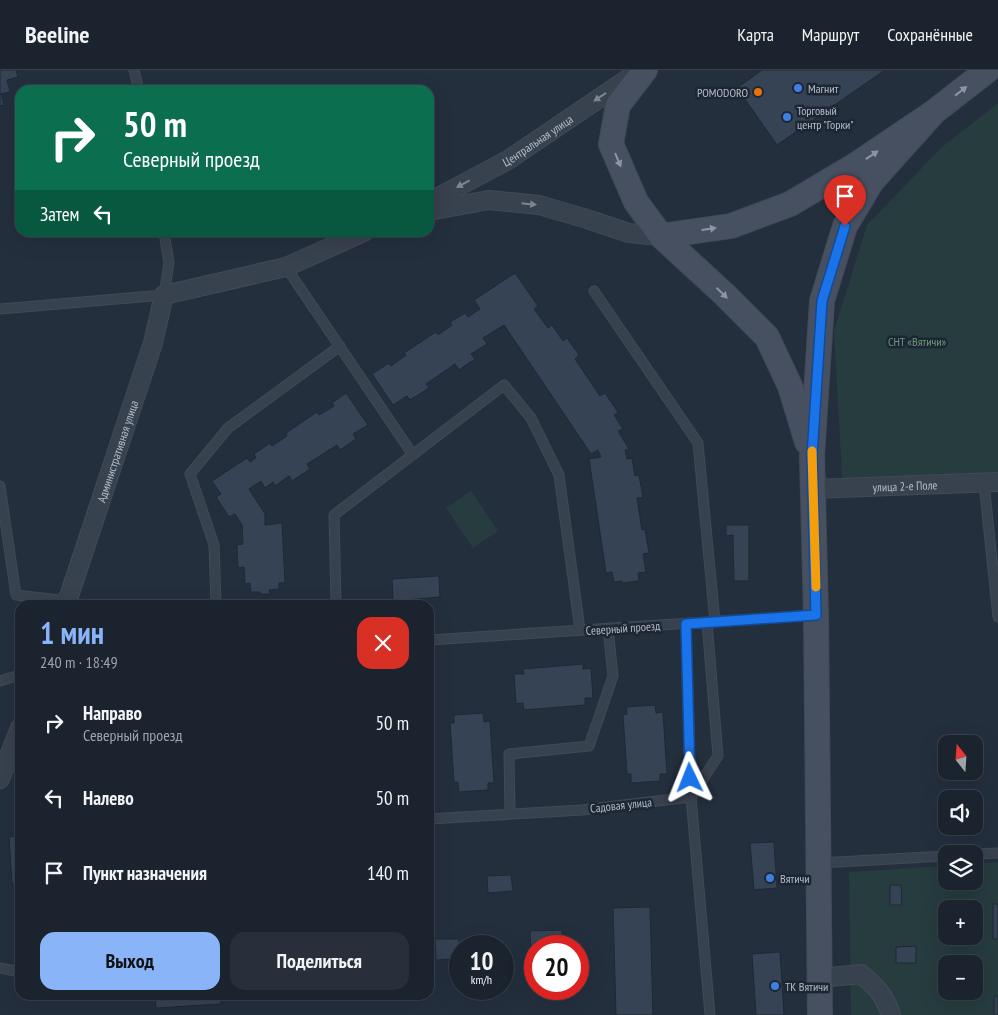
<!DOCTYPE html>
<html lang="ru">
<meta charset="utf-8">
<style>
body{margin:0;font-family:"PT Sans Narrow",sans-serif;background:#282f3a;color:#f1f3f6;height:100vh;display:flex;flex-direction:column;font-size:19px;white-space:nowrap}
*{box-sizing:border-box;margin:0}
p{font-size:16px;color:#a0a4aa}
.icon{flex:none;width:28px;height:28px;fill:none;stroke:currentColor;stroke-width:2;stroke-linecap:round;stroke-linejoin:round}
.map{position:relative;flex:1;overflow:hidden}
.drawer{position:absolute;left:15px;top:530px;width:419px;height:400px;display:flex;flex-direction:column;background:#1b232e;border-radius:15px;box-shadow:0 5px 20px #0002,0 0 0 1px #39404a}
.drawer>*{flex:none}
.banner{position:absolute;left:15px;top:15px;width:419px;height:152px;border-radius:15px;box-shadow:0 5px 20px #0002,0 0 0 1px #39404a;background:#0b6e4f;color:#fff;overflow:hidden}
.needle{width:32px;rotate:343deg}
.buttons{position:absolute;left:938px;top:665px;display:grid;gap:10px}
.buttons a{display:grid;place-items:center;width:45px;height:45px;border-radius:10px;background:#1b232e;box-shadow:0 5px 20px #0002,0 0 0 1px #39404a;font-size:25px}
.speed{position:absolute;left:449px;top:865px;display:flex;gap:10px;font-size:25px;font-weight:700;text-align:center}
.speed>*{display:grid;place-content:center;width:65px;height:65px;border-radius:50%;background:#1b232e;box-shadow:0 5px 20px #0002,0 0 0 1px #39404a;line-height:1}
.speed small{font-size:12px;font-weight:400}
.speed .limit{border:8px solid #d22;background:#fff;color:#111}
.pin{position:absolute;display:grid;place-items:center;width:42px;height:42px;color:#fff;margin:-51px -21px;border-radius:50% 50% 50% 0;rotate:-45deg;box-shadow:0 0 5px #0007}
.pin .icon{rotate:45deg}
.me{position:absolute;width:55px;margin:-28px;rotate:358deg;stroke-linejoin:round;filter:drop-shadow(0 0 4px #0008)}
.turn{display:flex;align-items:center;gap:18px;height:105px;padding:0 25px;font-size:22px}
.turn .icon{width:65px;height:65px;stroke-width:2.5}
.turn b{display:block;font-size:35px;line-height:42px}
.then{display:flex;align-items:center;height:48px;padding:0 25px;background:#0003;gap:10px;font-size:19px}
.round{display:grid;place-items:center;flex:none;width:52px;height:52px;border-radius:15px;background:#282f3a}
.head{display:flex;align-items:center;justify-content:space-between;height:85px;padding:0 25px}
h1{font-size:30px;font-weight:600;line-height:38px;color:#8ab4f8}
.primary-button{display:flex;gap:10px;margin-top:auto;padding:10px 25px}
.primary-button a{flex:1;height:58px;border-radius:15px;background:#8ab4f8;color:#111;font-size:20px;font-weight:600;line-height:58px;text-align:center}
.primary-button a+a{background:#282f3a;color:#f1f3f6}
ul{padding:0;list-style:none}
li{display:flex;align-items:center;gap:15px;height:75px;padding:0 25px}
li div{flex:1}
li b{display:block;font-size:19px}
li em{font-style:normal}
header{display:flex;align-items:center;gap:30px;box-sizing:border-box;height:70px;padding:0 25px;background:#1b232e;border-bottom:1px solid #39404a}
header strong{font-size:24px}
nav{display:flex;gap:28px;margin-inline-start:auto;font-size:18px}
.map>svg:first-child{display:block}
.green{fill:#263c3f;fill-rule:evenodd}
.building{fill:#364354;stroke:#1f2835}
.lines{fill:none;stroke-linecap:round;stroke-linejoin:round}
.lane-casing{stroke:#414a57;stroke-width:11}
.street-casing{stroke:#414a57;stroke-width:20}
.secondary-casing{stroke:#414a57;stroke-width:26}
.lane{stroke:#38414e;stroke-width:9}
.street{stroke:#38414e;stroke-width:18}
.secondary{stroke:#465061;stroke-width:24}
.oneway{fill:#8e96a5}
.oneway2{fill:#7c8592}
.route-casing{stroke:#114b97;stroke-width:12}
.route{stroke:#1a73e8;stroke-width:9}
.slow{stroke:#f59e0b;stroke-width:9}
.shop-dot{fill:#3f7fe0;stroke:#1d2633;stroke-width:2}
.food-dot{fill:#e8710a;stroke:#1d2633;stroke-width:2}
.labels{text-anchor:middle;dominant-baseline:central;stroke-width:5;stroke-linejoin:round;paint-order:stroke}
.poi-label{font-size:12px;fill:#b4bcc9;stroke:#1d2633;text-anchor:start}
.street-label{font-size:12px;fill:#b4bcc9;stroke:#1d2633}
.park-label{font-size:12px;fill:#6b9a76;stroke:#1d2633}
</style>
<header>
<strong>Beeline</strong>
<nav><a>Карта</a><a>Маршрут</a><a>Сохранённые</a></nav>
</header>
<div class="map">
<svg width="998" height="945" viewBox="0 0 998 945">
<rect width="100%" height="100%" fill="#242f3e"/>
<path class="green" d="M998 33V420L843 423 834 261 867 155 942 77Z
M471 421 498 461 473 478 446 438Z
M998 792V945H851L849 802 946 796V811H974V794ZM946 839H974V866H946ZM946 894H974V921H946Z"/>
<path class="building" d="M0 0H16L18 7 7 10 10 22 1 24 4 35 0 36Z
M762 0H885L777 75 737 18Z
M515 203 538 236 534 239 548 258 552 255 563 271 567 268 579 285 575 289 600 326 605 323 618 342 614 345 623 359 618 361 629 379 625 380 627 389 632 388 635 406 639 405 643 428H637L642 460 645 459 649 483 643 484 646 502 638 503 639 511 622 513V511L614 512 612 502 606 503 589 389 601 387 598 380 591 384 504 255 483 268 487 274 471 284 475 289 459 300 455 294 426 314 429 318 410 330 407 326 393 335 372 304 389 293 391 296 406 285 404 283 436 262 438 265 452 255 450 252 465 243 468 247 480 239 474 230Z
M346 323 368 355 353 364 356 369 340 380 337 375 307 394 310 399 292 411 289 406 275 416 273 412 265 418 261 411 249 419 265 444V455L282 453 285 513H279V519L269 520 270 524H260V522H251L250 513 245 514 244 497 238 498 237 475 243 474 242 455 235 444 229 447 216 427 221 424 212 411 247 388 250 392 256 388 254 384 270 373 272 376 287 366 286 363 317 342 319 345 334 336 332 333Z
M726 455H749V511H734L733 465 726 466Z
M439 506 440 527 393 531 392 509Z
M583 594V599L591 598 593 628H585V635L524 640 523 633 516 634 514 604H524L523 599Z
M655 635 656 643 663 642 667 704H660V711L631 713V704H627L623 645 627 644 626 637Z
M483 643 484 652 490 651 494 713H488V720L459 722 458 712 454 713 450 653H454V645Z
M20 766V814H12L9 767Z
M774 772 777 818 754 820 750 773Z
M511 805 513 821 488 823 487 806Z
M890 815H901L902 835H890Z
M993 834H998V869H993Z
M650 837 653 945H616L613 838Z
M562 860V876H535V884H531L530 861Z
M435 869H459L460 889 436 890Z
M916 876V893H896V877Z
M780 882 784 945H756L752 884Z
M155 925H221V934L156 938Z
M994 926H998V945H994Z"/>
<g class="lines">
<g class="lane-casing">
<path id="lane" d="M134 0 139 20
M286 197 413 385
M594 221 698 373 715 552
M0 239 164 225 169 193 164 162
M984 413 998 547
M0 416 16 525 68 531
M216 535 214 475 190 404 228 358 340 276
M336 535 334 445 504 315 531 348 559 405 580 560
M686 554 691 727 710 945
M429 570 815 545
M0 611 20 605
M510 744 509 684 589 676 613 606 608 559
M429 749 582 740 691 727 718 686 707 552
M974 784 998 783
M819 793 946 786
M0 898 20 902"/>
</g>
<g class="street-casing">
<g id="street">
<path id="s1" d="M429 132 508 90 638 2"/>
<path d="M429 141 489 130 539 135 587 149 629 163 661 166"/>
<path id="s2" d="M813 419 998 412"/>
<path id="s3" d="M66 535 153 273 164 225 286 197 364 162"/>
<path d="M0 709 20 658"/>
<path d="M820 908 861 904C876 916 885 926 891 945"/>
</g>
</g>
<g class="secondary-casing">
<path id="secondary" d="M645 0 618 35 611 74 636 132 661 166 724 224 767 267 790 316 807 372
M661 166 731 156 790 134 854 96 934 42 988 0
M820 945 816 545 812 386 822 231 845 156 872 111 934 42"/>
</g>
<use href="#lane" class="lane"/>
<use href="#street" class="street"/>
<use href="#secondary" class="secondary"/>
</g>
<defs><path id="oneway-solid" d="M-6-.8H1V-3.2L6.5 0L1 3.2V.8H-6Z" transform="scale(1.25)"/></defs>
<g class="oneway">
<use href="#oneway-solid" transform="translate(961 21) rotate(-38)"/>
<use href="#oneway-solid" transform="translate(872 85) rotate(-34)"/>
<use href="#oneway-solid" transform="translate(618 90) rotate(67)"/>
<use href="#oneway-solid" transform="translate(709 159) rotate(-8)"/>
<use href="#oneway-solid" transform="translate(722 223) rotate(44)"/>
</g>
<g class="oneway2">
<use href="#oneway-solid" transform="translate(600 27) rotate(146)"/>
<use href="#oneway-solid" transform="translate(463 114) rotate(152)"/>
<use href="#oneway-solid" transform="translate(529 134) rotate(6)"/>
</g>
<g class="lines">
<g class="route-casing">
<path id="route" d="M690 708 686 554 816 545 812 386 822 231 845 156"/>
</g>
<use href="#route" class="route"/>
<path class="slow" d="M812 381 816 517"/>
</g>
<g class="shop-dot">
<circle cx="798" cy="18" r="5"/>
<circle cx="787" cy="47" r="5"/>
<circle cx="770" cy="808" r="5"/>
<circle cx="775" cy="916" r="5"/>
</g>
<circle class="food-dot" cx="758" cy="22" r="5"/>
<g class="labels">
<g class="poi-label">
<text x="808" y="18">Магнит</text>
<text x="748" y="22" text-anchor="end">POMODORO</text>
<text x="797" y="40">Торговый<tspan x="797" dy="14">центр "Горки"</tspan></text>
<text x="780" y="808">Вятичи</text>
<text x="785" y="916">ТК Вятичи</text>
</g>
<g class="street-label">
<text stroke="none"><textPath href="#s1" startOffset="125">Центральная улица</textPath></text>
<text stroke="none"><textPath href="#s3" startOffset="162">Административная улица</textPath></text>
<text stroke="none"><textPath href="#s2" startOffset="92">улица 2-е Поле</textPath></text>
<text transform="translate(623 558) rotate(-4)">Северный проезд</text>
<text transform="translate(621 735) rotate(-6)">Садовая улица</text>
</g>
<g class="park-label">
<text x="917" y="271">СНТ «Вятичи»</text>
</g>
</g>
</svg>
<div class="buttons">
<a><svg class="needle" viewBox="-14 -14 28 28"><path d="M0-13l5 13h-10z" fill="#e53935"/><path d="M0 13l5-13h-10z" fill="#a0a4aa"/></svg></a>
<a><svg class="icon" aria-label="sound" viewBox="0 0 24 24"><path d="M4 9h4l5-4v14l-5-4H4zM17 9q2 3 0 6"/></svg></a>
<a><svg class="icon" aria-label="layers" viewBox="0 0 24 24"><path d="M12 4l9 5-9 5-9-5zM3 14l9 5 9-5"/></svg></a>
<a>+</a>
<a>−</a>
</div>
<div class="speed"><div>10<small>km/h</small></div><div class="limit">20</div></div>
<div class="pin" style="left:845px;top:156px;background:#d93025"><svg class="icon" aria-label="arrive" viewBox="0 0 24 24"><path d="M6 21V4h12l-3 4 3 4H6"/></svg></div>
<svg class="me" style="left:690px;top:708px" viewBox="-20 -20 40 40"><path d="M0-17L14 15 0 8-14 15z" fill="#1a73e8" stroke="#fff" stroke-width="4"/></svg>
<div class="banner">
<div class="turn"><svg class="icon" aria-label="right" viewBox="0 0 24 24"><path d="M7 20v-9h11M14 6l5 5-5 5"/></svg><div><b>50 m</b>Северный проезд</div></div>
<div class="then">Затем<svg class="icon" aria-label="left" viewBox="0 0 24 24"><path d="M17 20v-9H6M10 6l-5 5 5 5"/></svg></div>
</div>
<section class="drawer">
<div class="head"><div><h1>1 мин</h1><p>240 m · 18:49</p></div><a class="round" style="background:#d93025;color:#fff"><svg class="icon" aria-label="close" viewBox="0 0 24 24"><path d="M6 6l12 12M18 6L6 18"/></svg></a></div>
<ul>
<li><svg class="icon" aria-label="right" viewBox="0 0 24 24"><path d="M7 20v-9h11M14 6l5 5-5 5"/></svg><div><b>Направо</b><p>Северный проезд</p></div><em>50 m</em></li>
<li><svg class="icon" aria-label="left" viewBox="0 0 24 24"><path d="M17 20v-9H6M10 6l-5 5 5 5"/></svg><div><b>Налево</b></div><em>50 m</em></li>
<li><svg class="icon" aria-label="arrive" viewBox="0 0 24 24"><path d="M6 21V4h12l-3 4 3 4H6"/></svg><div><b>Пункт назначения</b></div><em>140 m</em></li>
</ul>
<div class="primary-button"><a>Выход</a><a>Поделиться</a></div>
</section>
</div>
